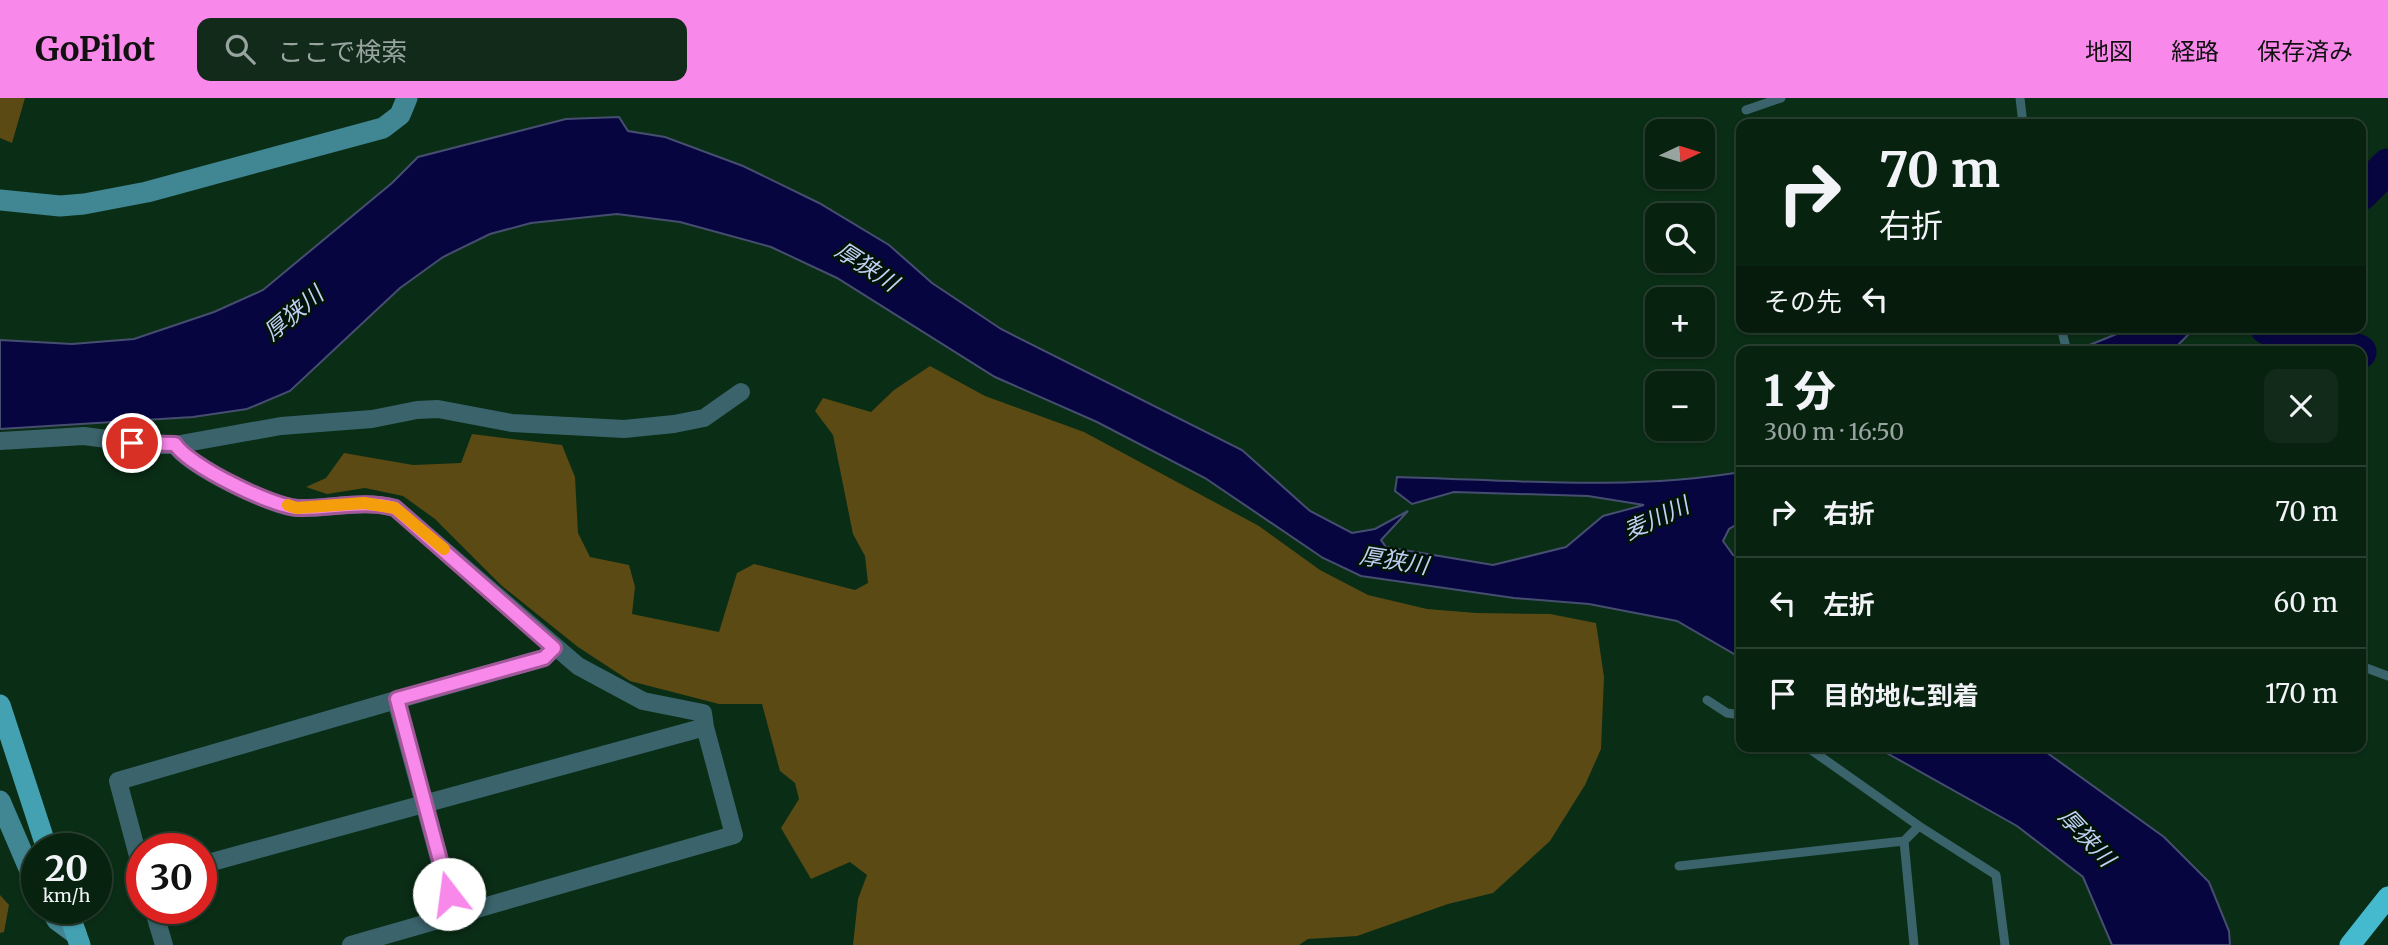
<!DOCTYPE html>
<html lang="ja">
<meta charset="utf-8">
<style>
body{margin:0;font-family:Merriweather,"Noto Sans JP",serif;background:#112a19;color:#f1f3f6;height:100vh;display:flex;flex-direction:column;font-size:26px;white-space:nowrap}
*{box-sizing:border-box;margin:0}
p{font-size:23px;color:#98a49f}
.icon{flex:none;width:38px;height:38px;fill:none;stroke:currentColor;stroke-width:2;stroke-linecap:round;stroke-linejoin:round}
.map{position:relative;flex:1;overflow:hidden}
.details{position:absolute;left:1736px;top:248px;width:630px;height:406px;display:flex;flex-direction:column;background:#082210;border-radius:14px;box-shadow:0 2px 5px #0004,0 0 0 2px #293f30}
.details>*{flex:none}
.guide{position:absolute;left:1736px;top:21px;width:630px;height:214px;border-radius:14px;box-shadow:0 2px 5px #0004,0 0 0 2px #293f30;background:#082210;color:#f1f3f6;overflow:hidden}
.needle{width:46px;rotate:86deg}
.tools{position:absolute;left:1645px;top:21px;display:grid;gap:14px}
.tools a{display:grid;place-items:center;width:70px;height:70px;border-radius:14px;background:#082210;box-shadow:0 2px 5px #0004,0 0 0 2px #293f30;font-size:35px}
.speed{position:absolute;left:21px;top:735px;display:flex;gap:14px;font-size:35px;font-weight:700;text-align:center}
.speed>*{display:grid;place-content:center;width:91px;height:91px;border-radius:50%;background:#082210;box-shadow:0 2px 5px #0004,0 0 0 2px #293f30;line-height:1}
.speed small{font-size:18px;font-weight:400}
.speed .limit{border:10px solid #d22;background:#fff;color:#111}
.pin{position:absolute;display:grid;place-items:center;width:60px;height:60px;color:#fff;margin:-30px;border:4px solid #fff;border-radius:50%;box-shadow:0 2px 7px #0007}
.me{position:absolute;width:77px;margin:-38px;rotate:345deg;stroke-linejoin:round;filter:drop-shadow(0 0 5px #0008)}
.turn{display:flex;align-items:center;gap:24px;height:147px;padding:0 28px;font-size:32px}
.turn .icon{width:91px;height:91px;stroke-width:2.5}
.turn b{display:block;font-size:49px;line-height:60px}
.then{display:flex;align-items:center;height:66px;padding:0 28px;background:#0003;gap:14px;font-size:26px}
.round{display:grid;place-items:center;flex:none;width:74px;height:74px;border-radius:14px;background:#112a19}
.headline{display:flex;align-items:center;justify-content:space-between;height:119px;padding:0 28px}
h1{font-size:42px;font-weight:800;line-height:52px}
ul{padding:0;list-style:none}
li{display:flex;align-items:center;gap:21px;height:91px;padding:0 28px;border-top:2px solid #293f30}
li div{flex:1}
li b{display:block;font-size:26px}
li em{font-style:normal}
header{display:flex;align-items:center;gap:42px;box-sizing:border-box;height:98px;padding:0 35px;background:#f888ea;color:#111}
header strong{font-size:33px}
nav{display:flex;gap:38px;margin-inline-start:auto;font-size:24px}
.search{width:490px;height:63px;background:#112a19;display:flex;align-items:center;gap:18px;box-sizing:border-box;padding:0 24px;border-radius:14px;color:#98a49f;font-size:26px}
.map>svg:first-child{display:block}
.green{fill:#5b4a14}
.water{fill:#070540;stroke:#464e70;stroke-width:2}
.lines{fill:none;stroke-linecap:round;stroke-linejoin:round}
.river{stroke:#070540;stroke-width:35}
.lane{stroke:#3a636b;stroke-width:9}
.street{stroke:#3a636b;stroke-width:18}
.secondary{stroke:#418693;stroke-width:21}
.primary{stroke:#44a1b2;stroke-width:21}
.highway{stroke:#45b9ce;stroke-width:21}
.route-casing{stroke:#a15898;stroke-width:18}
.route{stroke:#f888ea;stroke-width:12}
.slow{stroke:#f59e0b;stroke-width:12}
.labels{text-anchor:middle;dominant-baseline:central;stroke-width:5;stroke-linejoin:round;paint-order:stroke}
.water-label{font-size:23px;font-style:italic;fill:#c3cff5;stroke:#001404}
</style>
<header>
<strong>GoPilot</strong>
<div class="search"><svg class="icon" aria-label="search" viewBox="0 0 24 24"><circle cx="10" cy="10" r="6"/><path d="M15 15l6 6"/></svg>ここで検索</div>
<nav><a>地図</a><a>経路</a><a>保存済み</a></nav>
</header>
<div class="map">
<svg width="2388" height="847" viewBox="0 0 2388 847">
<rect width="100%" height="100%" fill="#0a2d16"/>
<path class="green" d="M0 0H25L12 45 0 40Z
M930 268 985 298 1084 334 1259 428 1320 472 1368 497 1427 511 1476 515 1550 516 1596 525 1604 579 1601 651 1585 687 1550 743 1493 795 1448 806 1357 838 1308 841 1299 847H853L858 801 867 777 850 764 811 781 781 730 799 701 795 685 780 673 762 606H719L630 583 578 549 502 488 435 421 403 398 365 390 327 396 306 389 326 380 344 355 413 367 461 365 472 336 562 347 575 379 578 435 590 459 629 467 635 489 632 516 719 534 737 475 754 466 855 492 868 485 865 458 853 436 833 337 815 313 823 300 871 314 894 292Z
M0 797 9 807 4 834 0 835Z"/>
<path class="water" d="M619 19 628 33 665 39 743 68 819 105 889 147 932 185 1001 231 1242 352 1310 413 1352 435 1375 431 1408 413 1381 442 1386 449 1493 467 1566 449 1603 418 1644 407 1588 398 1454 394 1412 406 1395 393 1397 379C1512 382 1627 393 1741 374V424L1729 431 1723 443 1733 457 1741 460V560L1677 523 1589 506 1514 500 1361 478 1323 460 1205 380 1097 324 995 279 837 180 771 149 680 124 617 116 531 125 490 136 443 159 400 190 290 293 247 311 193 319 0 331V242L72 246 134 241 214 214 263 192 392 85 418 59 566 21Z
M2134 229H2196L2176 249 2166 254H2072Z
M1876 649H2039L2164 739 2209 784 2229 833 2230 847H2112L2083 779 2017 728Z"/>
<g class="lines">
<path class="river" d="M2361 95 2388 68
M2267 229 2279 236H2307L2359 254"/>
<path class="lane" d="M2020 0 2023 26
M1746 12 1781 0
M2061 229 2067 254
M2361 568 2388 578
M1707 602 1727 615 1741 617
M1807 649 1919 728 1996 777 2005 847
M1679 768 1904 743
M1914 847 1904 743 1919 728"/>
<path class="street" d="M0 343 84 338 152 347H175L281 328 372 321 417 312 438 311 512 325 624 331 674 326 704 320 741 294
M175 347C189 368 272 409 298 410 332 411 362 401 395 410L578 568 643 603 703 615 705 629
M396 602 544 560 554 550
M201 767 705 629 734 737 351 847
M142 773 118 683 396 602 455 819
M153 810 164 847"/>
<path class="secondary" d="M0 102 60 108 84 106 147 94 383 30 400 17 407 0
M0 703 37 789
M50 810 57 822 76 836"/>
<path class="primary" d="M0 607 47 751
M67 810 80 847"/>
<path class="highway" d="M2350 847 2388 799"/>
</g>
<g class="lines">
<g class="route-casing">
<path id="route" d="M132 345 175 346C189 368 273 409 298 410 332 411 362 401 395 410L554 550 544 560 397 601 449 796"/>
</g>
<use href="#route" class="route"/>
<path class="slow" d="M288 407 296 410 364 405 395 410 444 451"/>
</g>
<g class="labels">
<g class="water-label">
<text transform="translate(867 168) rotate(33)">厚狭川</text>
<text transform="translate(293 215) rotate(-40)">厚狭川</text>
<text transform="translate(1656 420) rotate(-25)">麦川川</text>
<text transform="translate(1394 462) rotate(9)">厚狭川</text>
<text transform="translate(2087 739) rotate(47)">厚狭川</text>
</g>
</g>
</svg>
<div class="tools">
<a><svg class="needle" viewBox="-14 -14 28 28"><path d="M0-13l5 13h-10z" fill="#e53935"/><path d="M0 13l5-13h-10z" fill="#98a49f"/></svg></a>
<a><svg class="icon" aria-label="search" viewBox="0 0 24 24"><circle cx="10" cy="10" r="6"/><path d="M15 15l6 6"/></svg></a>
<a>+</a>
<a>−</a>
</div>
<div class="speed"><div>20<small>km/h</small></div><div class="limit">30</div></div>
<div class="pin" style="left:132px;top:345px;background:#d93025"><svg class="icon" aria-label="arrive" viewBox="0 0 24 24"><path d="M6 21V4h12l-3 4 3 4H6"/></svg></div>
<svg class="me" style="left:449px;top:796px" viewBox="-20 -20 40 40"><circle r="19" fill="#fff"/><path d="M0-13L10 11 0 6-10 11z" fill="#f888ea"/></svg>
<div class="guide">
<div class="turn"><svg class="icon" aria-label="right" viewBox="0 0 24 24"><path d="M7 20v-9h11M14 6l5 5-5 5"/></svg><div><b>70 m</b>右折</div></div>
<div class="then">その先<svg class="icon" aria-label="left" viewBox="0 0 24 24"><path d="M17 20v-9H6M10 6l-5 5 5 5"/></svg></div>
</div>
<section class="details">
<div class="headline"><div><h1>1 分</h1><p>300 m · 16:50</p></div><a class="round"><svg class="icon" aria-label="close" viewBox="0 0 24 24"><path d="M6 6l12 12M18 6L6 18"/></svg></a></div>
<ul>
<li><svg class="icon" aria-label="right" viewBox="0 0 24 24"><path d="M7 20v-9h11M14 6l5 5-5 5"/></svg><div><b>右折</b></div><em>70 m</em></li>
<li><svg class="icon" aria-label="left" viewBox="0 0 24 24"><path d="M17 20v-9H6M10 6l-5 5 5 5"/></svg><div><b>左折</b></div><em>60 m</em></li>
<li><svg class="icon" aria-label="arrive" viewBox="0 0 24 24"><path d="M6 21V4h12l-3 4 3 4H6"/></svg><div><b>目的地に到着</b></div><em>170 m</em></li>
</ul>
</section>
</div>
